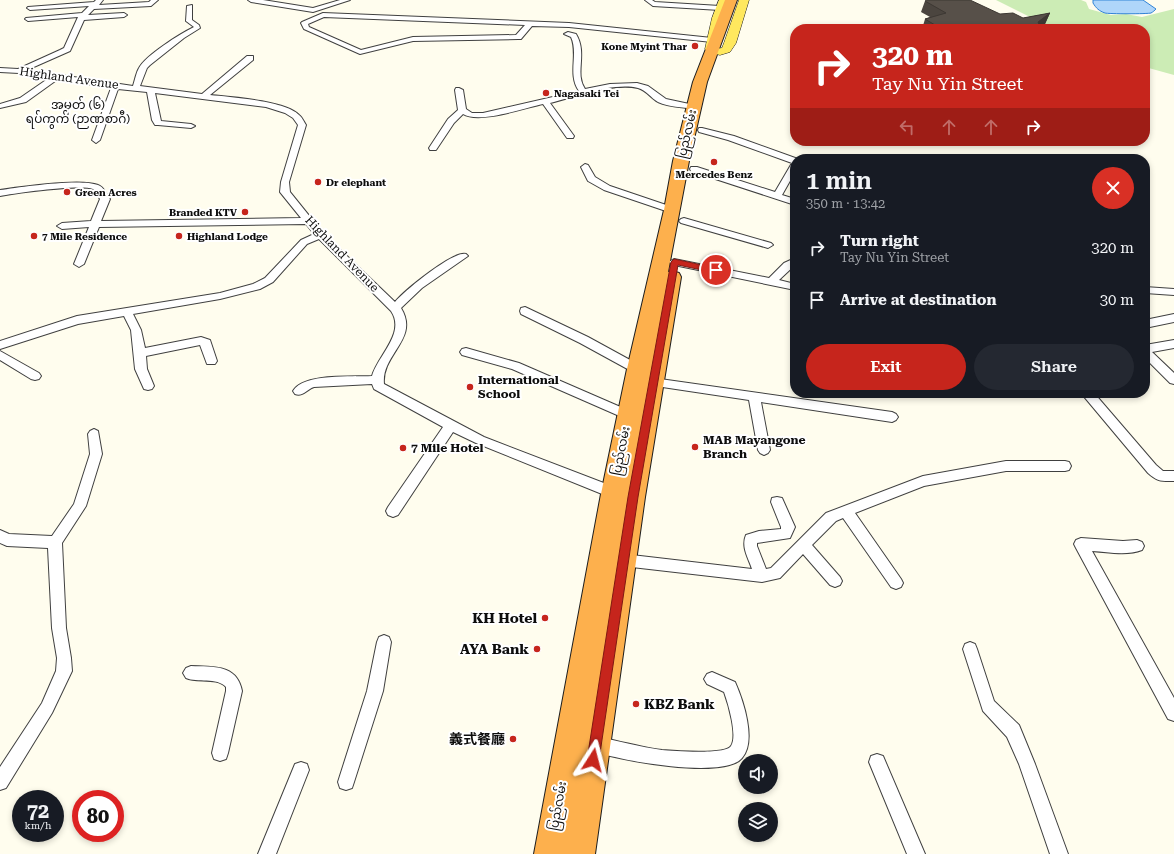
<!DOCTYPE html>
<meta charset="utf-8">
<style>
body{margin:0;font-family:"Roboto Serif","Noto Sans SC","Noto Sans Myanmar",serif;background:#242831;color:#f1f3f6;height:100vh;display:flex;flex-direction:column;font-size:15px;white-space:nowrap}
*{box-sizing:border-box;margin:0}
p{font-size:13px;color:#9ea1a6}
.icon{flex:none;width:22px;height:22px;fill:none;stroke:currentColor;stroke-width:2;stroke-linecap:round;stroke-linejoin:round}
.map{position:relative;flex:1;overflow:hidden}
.sheet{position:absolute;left:790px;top:154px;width:360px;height:244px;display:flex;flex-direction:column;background:#171b24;border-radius:16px;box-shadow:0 2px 6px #0003}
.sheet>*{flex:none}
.guide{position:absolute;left:790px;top:24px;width:360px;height:122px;border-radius:16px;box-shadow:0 2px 6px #0003;background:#c6251c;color:#fff;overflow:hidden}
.fabs{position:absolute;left:738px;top:754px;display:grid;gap:8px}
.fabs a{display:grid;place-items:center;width:40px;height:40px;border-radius:50%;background:#171b24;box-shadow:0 2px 6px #0003;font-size:20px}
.speed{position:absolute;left:12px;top:790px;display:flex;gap:8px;font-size:20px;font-weight:700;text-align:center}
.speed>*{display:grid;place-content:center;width:52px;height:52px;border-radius:50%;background:#171b24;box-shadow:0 2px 6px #0003;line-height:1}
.speed small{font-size:10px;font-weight:400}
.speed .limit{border:6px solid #d22;background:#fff;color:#111}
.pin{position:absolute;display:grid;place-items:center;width:34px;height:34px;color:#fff;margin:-17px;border:2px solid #fff;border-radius:50%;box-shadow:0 1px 4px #0007}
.me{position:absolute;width:44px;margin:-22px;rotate:9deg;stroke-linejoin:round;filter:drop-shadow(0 0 3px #0008)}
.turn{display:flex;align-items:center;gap:14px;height:84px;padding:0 16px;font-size:18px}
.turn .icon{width:52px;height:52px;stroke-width:2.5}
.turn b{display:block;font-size:28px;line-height:34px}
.lanes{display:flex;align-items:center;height:38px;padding:0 16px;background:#0003;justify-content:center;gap:20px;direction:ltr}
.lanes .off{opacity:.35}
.round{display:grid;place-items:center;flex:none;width:42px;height:42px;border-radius:21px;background:#242831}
.summary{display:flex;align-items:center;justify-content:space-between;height:68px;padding:0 16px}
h1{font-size:24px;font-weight:600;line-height:30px}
.button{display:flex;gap:8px;margin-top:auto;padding:8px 16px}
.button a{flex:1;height:46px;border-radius:24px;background:#c6251c;color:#fff;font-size:16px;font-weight:600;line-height:46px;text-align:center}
.button a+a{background:#242831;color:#f1f3f6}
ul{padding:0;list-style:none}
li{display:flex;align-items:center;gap:12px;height:52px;padding:0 16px}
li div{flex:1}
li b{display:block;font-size:15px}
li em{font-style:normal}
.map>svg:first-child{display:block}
.green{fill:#ccecb5}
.water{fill:#afd6fa;stroke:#3183d6}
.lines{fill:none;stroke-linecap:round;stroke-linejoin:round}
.street-casing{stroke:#404040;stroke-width:2}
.primary-casing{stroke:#1e1e1e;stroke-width:1}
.highway-casing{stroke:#1e1e1e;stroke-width:2}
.street{fill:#fff;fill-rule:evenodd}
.primary{fill:#ffe85e;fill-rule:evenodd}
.highway{fill:#fdb04d;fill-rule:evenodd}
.wall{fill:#4b453f}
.shaded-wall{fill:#3d3833}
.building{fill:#575049;stroke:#3d3833}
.route{fill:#c6251c;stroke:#811812}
.poi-dot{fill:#c6251c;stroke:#fff;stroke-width:1.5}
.labels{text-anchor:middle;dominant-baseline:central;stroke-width:4;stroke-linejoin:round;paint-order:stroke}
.far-poi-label{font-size:10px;font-weight:bold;fill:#0d0d0d;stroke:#fff;text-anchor:start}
.street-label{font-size:12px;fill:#0d0d0d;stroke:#fff}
.far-quarter-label{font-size:12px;fill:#0d0d0d;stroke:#fff}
.poi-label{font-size:12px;font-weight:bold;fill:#0d0d0d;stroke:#fff;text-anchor:start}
.near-poi-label{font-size:14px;font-weight:bold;fill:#0d0d0d;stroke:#fff;text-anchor:end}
</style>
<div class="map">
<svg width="1174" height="854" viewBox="0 0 1174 854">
<rect width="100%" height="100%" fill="#fffdee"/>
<path class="green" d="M996 0H1081L1086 2 1089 9 1111 15 1126 14 1142 17 1174 9V75L1145 67V29H1054Z"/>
<path class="water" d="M1093 0H1143L1156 9C1155 10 1153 12 1151 13 1148 14 1108 14 1105 13 1099 11 1096 8 1093 3Z"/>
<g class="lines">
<g class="street-casing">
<path id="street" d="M96 0H103L99 5 149 2 151 0H158L151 6 94 9 88 15 124 13 127 15 124 17 84 20 70 51 27 70 133 86C135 80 136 73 139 68 146 55 180 34 194 27L186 21 187 6 192 5V20L199 25 200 28 184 38 150 65 147 68 140 86 202 94 247 56H253V60L210 95C230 97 286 101 299 115 302 117 304 122 306 125L289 182 290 192 323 233 395 302C404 291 454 250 466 254L468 256 422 288 401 308C420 339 381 354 384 384L484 437 622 490 623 494 622 498 617 499 612 498 476 443 453 432 398 515 393 517 388 515 386 511 388 507 443 427 374 389 372 384 314 387C307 389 303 397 295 394L293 391C303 373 353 377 372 376 378 355 406 333 391 311L319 239 307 244 273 282 260 289 220 299 133 314 141 330 145 348 201 337 210 340 217 361 215 364H207L200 345 146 356 147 369 154 386 152 389 148 390 144 389 135 369 131 330 124 316 78 324 0 349V341L77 316 220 293 253 284 265 278 301 240 314 234 306 224 99 227 84 264 79 267 74 264 89 227 62 229 57 226 62 223 91 221 100 199C98 196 96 191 93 189 80 184 16 193 0 196V190C21 187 80 178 98 185 104 187 106 194 110 199L101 221 301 218 280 192 281 182 298 125 293 118 285 113 266 107 155 93 161 121 191 124 195 126 191 128 158 125H155L152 120 147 92 118 89 100 140 96 143 92 140 111 88 58 79 26 102 0 108V104L20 98 49 78 19 73 0 72V68L18 69 60 50 64 48 78 17 28 21 25 19 26 18 82 13 89 6 30 10 27 8 28 7 94 2Z
M248 0H263L313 8 340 0H350L313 12 251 2Z
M645 0H652L655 2 720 6 723 8 720 10 653 6Z
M323 13 569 23 712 38 716 40 712 42 569 27 532 26 521 39H518L413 41 360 54 304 29 301 23 302 22ZM324 17 525 25 516 35 413 37 361 50 309 27 308 24Z
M568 32 576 34C588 54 574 73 585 89L610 84 637 83 648 86 666 99 694 105 698 107 694 109C682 107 669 107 658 102 651 98 646 90 638 88 613 82 575 97 550 103L574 136 573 138H567L543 104C524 108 479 124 463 114L454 123 436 150H430L429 148 448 119 458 110 455 90 456 88H459L463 90 466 109 472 113H483L579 91C567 74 579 54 571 37L564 34Z
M699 128H702L734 136 798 159H795V172L782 195 795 199V205L691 171 690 169 691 167H697L775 192 792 163 728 140 699 132 698 130Z
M585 164 588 165 595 177 610 186 675 208 677 210 672 213 669 212 604 190 588 181 581 167Z
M684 218 771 243 773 245 768 248 681 223 679 221 681 219Z
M795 258V265L779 280 795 284V290L674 265 669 262 674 259 769 278 784 263Z
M1145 287 1174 289V295L1145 293Z
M525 307 588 337 641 366 643 369 641 372 637 373 633 372 580 343 521 314 520 311 521 308Z
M1174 314V322L1145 328V320Z
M1174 340V348L1152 352 1174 373V384L1170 383 1145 358V345Z
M466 348 519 363 632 412 634 415 632 418 628 420 624 418 512 369 462 355 460 352 462 349Z
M0 351 39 373 41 376 39 379 35 380 31 379 0 360Z
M653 378 892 412 896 414 898 417 896 420 892 422 761 402 770 450 768 453 764 455 760 453 758 450 749 400 649 385 647 382 649 379Z
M1081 393H1094L1156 465 1163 471H1174V481C1161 481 1158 482 1148 473Z
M94 429 98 431 102 454 86 506 62 543 66 628 71 658 72 671 52 713 6 788 0 790V767L42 703 56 671 57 658 52 628 48 548 7 546 0 543V530L9 534 52 536 74 504 90 454 88 434 90 431Z
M1006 461H1065L1069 462 1071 466 1069 470 1065 471H1006L924 486 855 513 901 579 903 583 901 587 896 589 891 587 843 518 836 521 812 545 840 577 842 581 840 585 835 587 830 585 803 554 780 578 762 582 623 566 618 564 616 560 618 556 623 554 752 569C748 557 741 547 746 535L759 531 781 529V527L771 502 772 498 777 497 782 498 795 527 790 538 757 543V546L766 569 771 568 826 513 923 476Z
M1081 538 1123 541 1137 540 1142 542 1144 546 1142 550C1126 556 1108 552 1092 551L1174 698V721L1168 719 1076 548 1074 544 1076 540Z
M384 635 389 637 391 642 383 691 354 782 352 788 346 790 340 788 338 782 367 691 377 642 379 637Z
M970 642 975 644 977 649 994 701 1019 725 1035 764 1068 854H1050L1019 764 1007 737 983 711 963 649 965 644Z
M191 666C213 667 237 664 242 691L228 753 226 759 220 761 214 759 212 753 226 691V687C217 677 197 683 186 678L183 673 186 668Z
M712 672 735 682C743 700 757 741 742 758 724 780 615 760 590 750L588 744 590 738 596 736C618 741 640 747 662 750 673 751 726 755 731 746 738 736 728 703 724 692L707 684 704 679 707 674Z
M877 754 883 756 925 854H907L869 762 871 756Z
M301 762 307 764 309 770 276 854H258L295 764Z"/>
</g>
<g class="primary-casing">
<path id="primary" d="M719 0H729L722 18 716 49 722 48 724 43 739 0H749L736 43 730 52 720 55 716 54 715 52 707 51 705 49 712 18Z"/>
</g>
<g class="highway-casing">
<path id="highway" d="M725 0H737L707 82 689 161 668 272 672 271 679 273 681 277 645 497 595 854H534L601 494 627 369 664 210 673 161 693 82Z"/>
</g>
<use href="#street" class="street"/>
<use href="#primary" class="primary"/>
<use href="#highway" class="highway"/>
</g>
<path class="wall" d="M925 1 1023 18 1050 13 1045 24 1040 28 1041 29H922L925 19 930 17 921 12Z"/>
<path class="shaded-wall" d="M1050 13 1045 24 1039 29 1038 22Z"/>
<path class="building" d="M927 0H970L1000 14 1013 13 1023 18 1050 13 1038 22 1041 29H937L940 28 925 19 946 13 925 1Z"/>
<path class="route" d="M674 259 716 268 720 270 716 273 678 265 638 497 599 760 598 764 593 766 589 764 587 760 628 497 671 262Z"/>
<g class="poi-dot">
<circle cx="695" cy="46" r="4"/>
<circle cx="546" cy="93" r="4"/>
<circle cx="714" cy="162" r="4"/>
<circle cx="318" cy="182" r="4"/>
<circle cx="67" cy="192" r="4"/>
<circle cx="245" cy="212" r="4"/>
<circle cx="34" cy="236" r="4"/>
<circle cx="179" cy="236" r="4"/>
<circle cx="470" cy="387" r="4"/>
<circle cx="695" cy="447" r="4"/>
<circle cx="403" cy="448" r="4"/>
<circle cx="545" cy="618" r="4"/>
<circle cx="537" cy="649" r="4"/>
<circle cx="636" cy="704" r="4"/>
<circle cx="513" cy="739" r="4"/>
</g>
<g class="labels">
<g class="far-poi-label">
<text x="687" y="46" text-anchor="end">Kone Myint Thar</text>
<text x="554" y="93">Nagasaki Tei</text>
<text x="714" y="174" text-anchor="middle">Mercedes Benz</text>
<text x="326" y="182">Dr elephant</text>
<text x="75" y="192">Green Acres</text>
<text x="237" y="212" text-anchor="end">Branded KTV</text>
<text x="42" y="236">7 Mile Residence</text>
<text x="187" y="236">Highland Lodge</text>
</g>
<g class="street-label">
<text transform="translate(69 78) rotate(8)">Highland Avenue</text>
<text transform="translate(687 134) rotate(-77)">ပြည်လမ်း</text>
<text transform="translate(342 254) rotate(46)">Highland Avenue</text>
<text transform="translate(621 451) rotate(-79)">ပြည်လမ်း</text>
<text transform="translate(558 806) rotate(-80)">ပြည်လမ်း</text>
</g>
<g class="far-quarter-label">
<text x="78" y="105">အမှတ် (၆)<tspan x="78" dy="14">ရပ်ကွက် (ဉာဏစာဂီ)</tspan></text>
</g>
<g class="poi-label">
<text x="478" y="380">International<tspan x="478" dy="14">School</tspan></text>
<text x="703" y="440">MAB Mayangone<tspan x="703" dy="14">Branch</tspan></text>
<text x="411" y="448">7 Mile Hotel</text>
</g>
<g class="near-poi-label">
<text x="537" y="618">KH Hotel</text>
<text x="529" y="649">AYA Bank</text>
<text x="644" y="704" text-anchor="start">KBZ Bank</text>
<text x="505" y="739">義式餐廳</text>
</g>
</g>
</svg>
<div class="fabs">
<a><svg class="icon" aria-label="sound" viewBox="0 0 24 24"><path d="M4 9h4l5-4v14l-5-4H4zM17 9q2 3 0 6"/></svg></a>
<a><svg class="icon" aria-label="layers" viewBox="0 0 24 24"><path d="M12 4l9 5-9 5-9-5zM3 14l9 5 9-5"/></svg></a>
</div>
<div class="speed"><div>72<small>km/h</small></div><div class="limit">80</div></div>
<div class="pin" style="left:716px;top:270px;background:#d93025"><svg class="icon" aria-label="arrive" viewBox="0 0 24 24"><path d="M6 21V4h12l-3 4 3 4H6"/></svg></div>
<svg class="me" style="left:593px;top:760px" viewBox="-20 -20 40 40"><path d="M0-17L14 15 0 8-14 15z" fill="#c6251c" stroke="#fff" stroke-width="4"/></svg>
<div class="guide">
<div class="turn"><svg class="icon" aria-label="right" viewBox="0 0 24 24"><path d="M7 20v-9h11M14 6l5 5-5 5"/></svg><div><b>320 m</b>Tay Nu Yin Street</div></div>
<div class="lanes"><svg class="icon off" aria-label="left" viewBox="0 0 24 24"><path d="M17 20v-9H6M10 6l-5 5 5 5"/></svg><svg class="icon off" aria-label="ahead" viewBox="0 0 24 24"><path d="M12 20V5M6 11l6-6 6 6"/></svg><svg class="icon off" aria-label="ahead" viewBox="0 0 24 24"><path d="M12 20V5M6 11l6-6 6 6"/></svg><svg class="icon" aria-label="right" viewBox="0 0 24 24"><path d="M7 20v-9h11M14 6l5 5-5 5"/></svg></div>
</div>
<section class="sheet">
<div class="summary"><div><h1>1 min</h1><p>350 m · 13:42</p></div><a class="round" style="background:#d93025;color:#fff"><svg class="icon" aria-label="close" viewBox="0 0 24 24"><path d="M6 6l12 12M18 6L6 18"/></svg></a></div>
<ul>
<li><svg class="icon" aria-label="right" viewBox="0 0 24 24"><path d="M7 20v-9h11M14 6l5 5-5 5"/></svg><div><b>Turn right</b><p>Tay Nu Yin Street</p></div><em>320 m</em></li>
<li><svg class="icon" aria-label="arrive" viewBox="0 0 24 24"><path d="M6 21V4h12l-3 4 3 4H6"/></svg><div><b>Arrive at destination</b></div><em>30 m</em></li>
</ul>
<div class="button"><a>Exit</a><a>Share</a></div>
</section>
</div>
